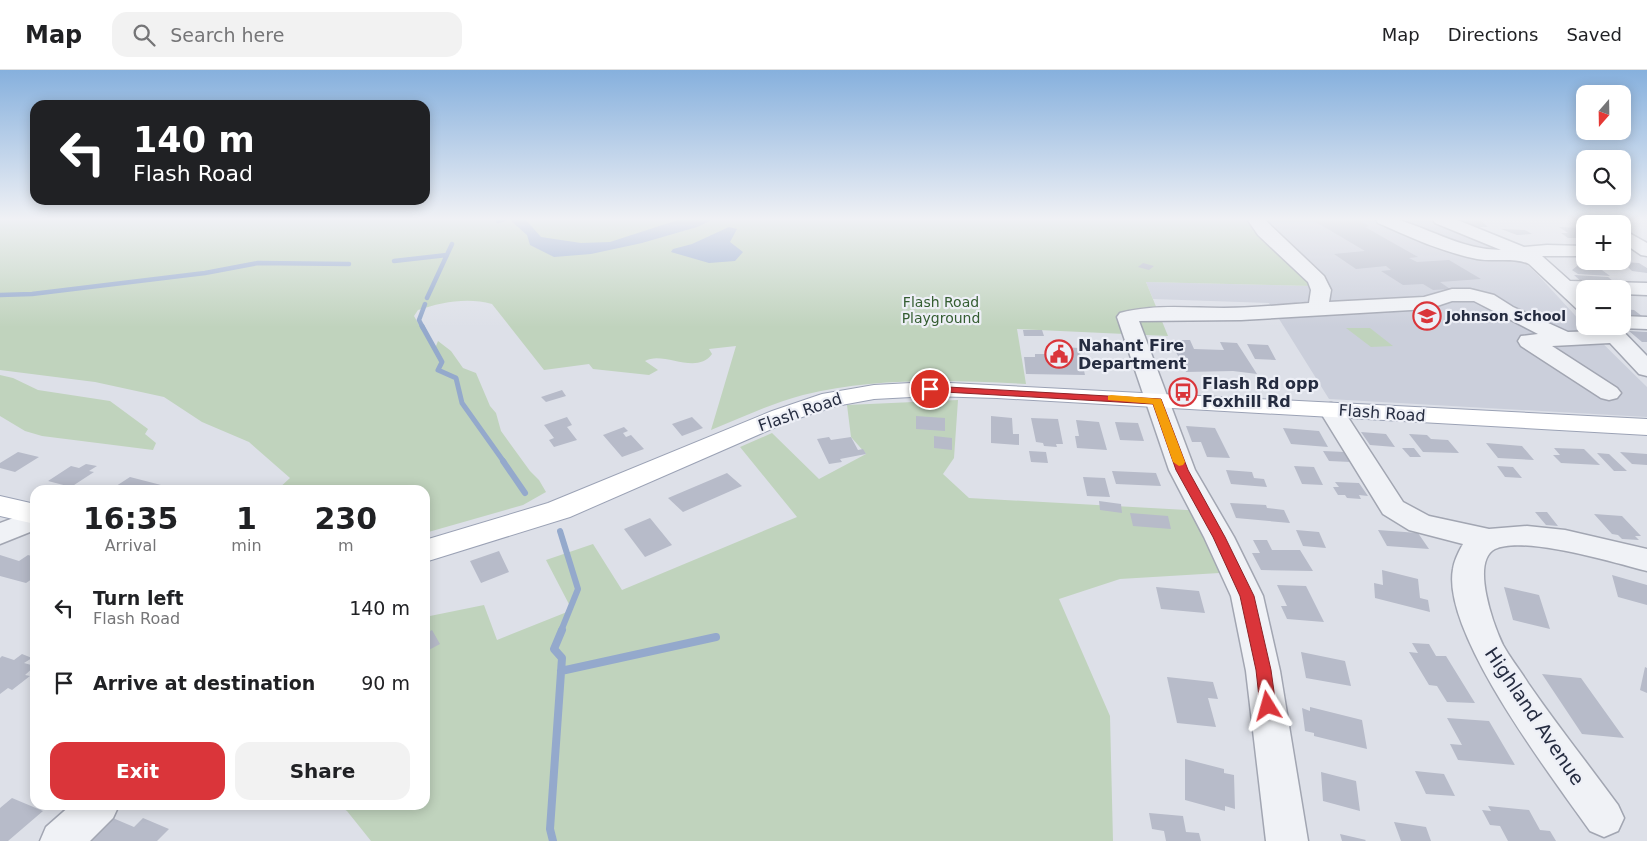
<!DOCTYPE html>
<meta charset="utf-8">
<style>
body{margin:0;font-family:"DejaVu Sans",sans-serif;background:#f2f2f2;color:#202124;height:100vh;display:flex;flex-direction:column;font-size:19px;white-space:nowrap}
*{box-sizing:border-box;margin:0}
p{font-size:16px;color:#757577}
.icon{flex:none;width:28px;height:28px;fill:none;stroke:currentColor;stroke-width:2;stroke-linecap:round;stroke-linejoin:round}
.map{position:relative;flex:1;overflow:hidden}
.side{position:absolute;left:30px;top:415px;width:400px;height:325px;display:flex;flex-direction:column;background:#fff;border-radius:15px;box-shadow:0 2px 12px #0003}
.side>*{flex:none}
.hud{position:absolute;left:30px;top:30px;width:400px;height:105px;border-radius:15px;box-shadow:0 2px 12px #0003;background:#202124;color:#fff;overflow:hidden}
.needle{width:32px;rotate:200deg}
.controls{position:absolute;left:1576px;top:15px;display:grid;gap:10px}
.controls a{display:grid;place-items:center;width:55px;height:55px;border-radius:10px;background:#fff;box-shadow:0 2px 12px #0003;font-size:25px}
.pin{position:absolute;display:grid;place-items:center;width:42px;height:42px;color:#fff;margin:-21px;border:2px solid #fff;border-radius:50%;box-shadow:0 1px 5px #0007}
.me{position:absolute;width:55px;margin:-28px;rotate:352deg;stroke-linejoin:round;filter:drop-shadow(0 0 4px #0008)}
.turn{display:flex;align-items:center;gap:18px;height:105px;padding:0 20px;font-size:22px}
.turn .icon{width:65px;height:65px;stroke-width:2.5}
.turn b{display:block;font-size:35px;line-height:42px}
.eta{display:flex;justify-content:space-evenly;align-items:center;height:85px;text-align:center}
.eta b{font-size:30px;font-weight:700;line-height:35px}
.cta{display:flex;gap:10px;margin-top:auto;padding:10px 20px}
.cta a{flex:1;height:58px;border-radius:15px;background:#da353a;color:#fff;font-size:20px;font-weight:700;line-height:58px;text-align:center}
.cta a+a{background:#f2f2f2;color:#202124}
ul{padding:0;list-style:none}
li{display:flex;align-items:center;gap:15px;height:75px;padding:0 20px}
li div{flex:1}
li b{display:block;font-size:19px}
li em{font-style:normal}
header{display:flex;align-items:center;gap:30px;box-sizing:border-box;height:70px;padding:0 25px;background:#fff;border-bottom:1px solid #e0e0e0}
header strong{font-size:24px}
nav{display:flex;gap:28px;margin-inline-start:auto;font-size:18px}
.search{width:350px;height:45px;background:#f2f2f2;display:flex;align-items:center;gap:12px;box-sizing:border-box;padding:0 18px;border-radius:15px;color:#757577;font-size:19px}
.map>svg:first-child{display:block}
.built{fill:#cbcfdb}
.green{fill:#c0d3bd}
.water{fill:#94a9cc}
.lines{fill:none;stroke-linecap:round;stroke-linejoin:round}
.stream-far3{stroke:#94a9cc;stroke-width:4.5}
.stream-far2{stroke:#94a9cc;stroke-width:5}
.stream-far1{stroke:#94a9cc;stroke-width:6}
.stream{stroke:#94a9cc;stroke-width:8}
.building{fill:#b7bbc9}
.minor-casing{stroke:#a2a6b2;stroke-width:3}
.major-casing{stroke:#9ba2b5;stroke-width:2}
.minor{fill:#f0f2f6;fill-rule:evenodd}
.major{fill:#fff;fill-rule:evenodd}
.route{fill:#da353a;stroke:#8e2226}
.slow{fill:#f59e0b}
.labels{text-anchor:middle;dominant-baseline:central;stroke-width:4.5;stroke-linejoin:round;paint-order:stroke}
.far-park-label{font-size:14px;fill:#345d31;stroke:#edeff6}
.far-poi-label{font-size:14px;font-weight:bold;fill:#252c40;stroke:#edeff6;text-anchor:start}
.poi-label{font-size:16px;font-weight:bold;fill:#252c40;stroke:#edeff6;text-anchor:start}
.street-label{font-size:16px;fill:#252c40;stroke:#edeff6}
.near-street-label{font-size:19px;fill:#252c40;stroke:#edeff6}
</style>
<header>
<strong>Map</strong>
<div class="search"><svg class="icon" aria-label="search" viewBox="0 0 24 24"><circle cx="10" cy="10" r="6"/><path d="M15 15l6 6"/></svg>Search here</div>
<nav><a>Map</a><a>Directions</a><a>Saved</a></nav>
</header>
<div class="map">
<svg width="1647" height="771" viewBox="0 0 1647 771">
<rect width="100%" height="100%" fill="#dde0e8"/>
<path class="built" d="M1232 149H1430L1497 178 1525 193 1537 204 1585 256 1647 317V347L1329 329 1269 233 1153 229 1146 212 1312 216 1246 151Z"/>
<path class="green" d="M0 149H1232L1246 151 1313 216 1146 212 1168 266 1017 259 1026 314C951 310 877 307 803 325 772 333 741 348 711 360L736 276 709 279 712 284C696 306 663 280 645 291L658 300 649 305 593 299 589 294 544 300 492 234C468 227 441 232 418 240L414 246 434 281 438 271 451 281 463 298 476 303 490 336 496 343 501 361 530 401 539 410 546 422 523 435 425 463V420H277L290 408 249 372 202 352 164 327 95 312 0 300Z
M1346 258H1370L1393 276 1371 277Z
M0 305 13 308 38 320 110 331 148 359 145 364 156 373 153 380 42 366 25 361 0 346Z
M958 330 954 388 943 404 969 428 1205 441 1236 502 1120 509 1059 529 1110 646 1113 771H371L347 741 338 735H425V547L484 535 497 570 572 540 546 490 593 474 622 520 797 447 740 377 772 363 819 409 866 384 851 367 847 335Z"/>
<path class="water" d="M509 149H525L541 167 581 173 610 172 681 149H714L697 157 642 173 591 184 554 187 530 175 527 165Z
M729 157 737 159 730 172 743 182 735 191 709 193 671 182 673 179 692 174Z"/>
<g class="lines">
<path class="stream-far3" d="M498 151 504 149
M394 191 447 185
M0 225 32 224 205 203 258 193 349 194
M427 228 452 174
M423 258 419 250 425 234"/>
<path class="stream-far2" d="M422 256 442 292 438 300 456 308 462 333 504 392"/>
<path class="stream-far1" d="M503 391 525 423
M560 461 578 519 561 561"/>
<path class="stream" d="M561 601 716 567
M553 771 550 759 562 588 554 579 562 560"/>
</g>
<path class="building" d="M1311 149H1356L1369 156 1365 157 1418 187 1409 188 1417 192 1449 190 1481 209 1440 212 1450 219 1433 220 1423 214 1403 215 1381 201 1391 200 1386 196 1356 199 1334 184 1365 181Z
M1462 150H1480L1488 157H1473Z
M1559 157 1585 158V168H1568L1561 163H1568Z
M1501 159 1525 160 1532 164 1517 165Z
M1598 191H1615L1626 199 1608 198Z
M1623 192 1639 193 1647 198V203L1632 201Z
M1143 193 1154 196 1149 200 1138 197Z
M1581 193 1594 194 1610 206 1578 204 1572 200Z
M1574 205 1608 207 1613 211H1607L1611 214 1583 213Z
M1622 239 1634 240 1647 250 1622 249Z
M1023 260H1042L1044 266H1024Z
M1629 261 1647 262V272H1642Z
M1170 270H1190L1194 279 1224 280 1220 272 1237 273 1257 304 1233 301 1186 302Z
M1247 274 1268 275 1276 290 1255 289Z
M1046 276 1079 278 1085 305 1026 304 1024 287H1035V284H1047Z
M562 320 566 326 546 332 541 327Z
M916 346 945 348V361L916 359Z
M991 346 1012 348 1013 364H1019V375L991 373Z
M567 347 572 355 567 357 577 370 554 377 549 370 554 368 544 355Z
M692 347 703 358 682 366 672 354Z
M1031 348 1058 349 1063 374H1056L1057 377 1044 376 1043 373 1036 372Z
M1076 350 1099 352 1107 380 1077 378 1075 366H1079Z
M1115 352 1138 353 1144 371 1120 370Z
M1186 356 1215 358 1230 388 1207 387 1201 372H1192Z
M624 357 628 361 623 363 626 367 631 365 644 379 622 387 603 365Z
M1283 358 1319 361 1328 377 1291 374Z
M1361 362 1386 364 1395 377 1370 375Z
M1409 364 1427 365 1431 369 1448 370 1459 383 1423 382Z
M934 366 952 368V380L934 378Z
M829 367 831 370 851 367 858 380 863 379 866 384 840 389 842 392 829 394 817 369Z
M1486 373 1522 376 1534 390 1498 388Z
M1402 378H1414L1421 387H1410Z
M1554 378 1584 379 1600 395 1561 393 1553 385H1560Z
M1029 381 1046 382 1048 393 1031 392Z
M1323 381 1345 382 1351 392 1329 391Z
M18 382 39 387 15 402 0 398V393Z
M1620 382 1647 384V395L1632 394Z
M1597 383 1609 384 1627 401H1614Z
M86 394 97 396 89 401 94 402 71 417 48 411 71 396 79 398Z
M1294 396 1314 397 1323 415 1302 414Z
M1497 396 1513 397 1522 408 1505 407Z
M1226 400 1252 402 1254 408 1264 409 1267 417 1231 414Z
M1112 401 1156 403 1161 416 1116 414Z
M727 403 742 416 683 442 668 428Z
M130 407 161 415 154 420H110Z
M1083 407 1105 408 1110 427 1087 426Z
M1335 412 1359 413 1368 426 1359 425 1361 429 1347 428 1345 425H1338L1333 417H1339Z
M1099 431 1121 434 1122 443 1100 440Z
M1230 433 1266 435 1267 438 1284 440 1290 453 1236 448Z
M1535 442H1547L1558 456 1546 455Z
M1130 443 1168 446 1171 459 1133 456Z
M1594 444 1622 446 1641 466H1635L1639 470 1622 469 1618 465 1612 464Z
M650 448 672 475 645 487 624 459Z
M1296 460 1319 462 1326 478 1303 476Z
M1378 460 1418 463 1429 479 1387 476Z
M1253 470H1267L1272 480H1300L1313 501 1261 500 1252 483H1260Z
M499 481 509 502 481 513 470 491Z
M0 485 19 491 28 485 35 487V507L26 513 0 506Z
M1382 500 1418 509 1420 528 1428 530 1430 542 1375 528 1374 513 1383 515Z
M1612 505 1647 515V535L1618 527Z
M1277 515 1306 516 1324 552 1287 549 1281 536H1287Z
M1156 517 1199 521 1205 543 1161 539Z
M1504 517 1539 525 1550 559 1513 550Z
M432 560 440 574 425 582V564Z
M1412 573 1429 574 1436 586H1446L1475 633 1447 632 1437 616 1429 615 1409 582 1418 583Z
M1301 582 1345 591 1351 616 1306 608Z
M22 584 32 588 24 593 35 596 25 605 30 606 12 620 8 618 0 624V588L2 586 14 590Z
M1645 597 1647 598V623L1640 620Z
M1542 604 1581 608 1624 668 1582 664Z
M1167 607 1213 612 1218 629 1208 628 1216 657 1177 653Z
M1310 637 1362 650 1367 679 1314 666V663L1305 661 1302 638 1310 641Z
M1447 648 1489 651 1515 695 1458 690 1450 674 1462 675Z
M1185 689 1224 699V703L1234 705 1235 739 1225 736V741L1185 730Z
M1415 701 1444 704 1455 726 1426 724Z
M1321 702 1356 711 1360 741 1323 731Z
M12 728 43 741 8 771H0V738Z
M1488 736 1529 740 1540 760 1550 761 1556 771H1508L1500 756 1490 755 1482 740 1491 741Z
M1149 743 1183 746 1186 762 1199 763 1201 771H1166L1164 761 1152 759Z
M108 746 134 757 143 748 169 759 157 771H81Z
M1394 752 1426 757 1431 771H1401Z
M1340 764 1366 770 1365 771H1342Z"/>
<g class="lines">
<g class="minor-casing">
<path id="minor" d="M1247 149H1264L1324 206 1331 220 1329 232 1424 227 1452 219H1470L1494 225 1513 237 1568 262 1599 261 1596 256H1622V246L1647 247V259L1620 258 1647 286V306L1639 304 1610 273 1552 276 1617 318 1621 323 1617 328 1609 330 1601 328 1521 276 1518 271 1521 266 1538 264 1474 231H1452L1428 239 1241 250 1139 251 1195 400 1234 467 1263 526 1280 601 1308 771H1266L1246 601 1231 526 1204 467 1169 400 1117 247 1120 243C1154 234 1189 238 1224 238 1252 238 1281 235 1309 233L1311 220 1308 212 1258 165Z
M1376 149C1383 149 1392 147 1399 150 1435 161 1461 179 1501 180L1435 153 1433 149H1455L1524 177 1547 175 1585 176V186H1542L1570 211 1647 213V225L1622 224V219H1585L1583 223 1585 242 1578 240 1529 194C1515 187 1494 192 1477 189 1442 182 1410 167 1378 153Z
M1595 149H1613L1617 154H1598Z
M1622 159 1647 173V186L1641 185 1622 172Z
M1331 333 1340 335 1403 432 1429 446 1489 459 1527 456 1565 460 1647 479V501C1615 493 1523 465 1495 479 1470 492 1494 556 1503 575 1510 588 1520 600 1528 613 1557 655 1588 694 1618 735L1624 748 1618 761 1604 767 1590 761C1552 707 1441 563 1453 499 1454 491 1459 481 1463 474L1409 460 1383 444 1319 340 1322 335Z
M35 440V460L0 474V453Z
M71 735H119L113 748 90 771H40L46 757Z"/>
</g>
<g class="major-casing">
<path id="major" d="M930 312 1647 349V365L997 328 930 326 874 329 836 336 790 351 570 447 425 492V470L548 433 772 341 822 324 874 315Z
M0 426 35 434V454L0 446Z"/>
</g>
<use href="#minor" class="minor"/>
<use href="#major" class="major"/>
</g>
<linearGradient id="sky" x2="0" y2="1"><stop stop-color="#86b0dd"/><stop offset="0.58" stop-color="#f0f1f5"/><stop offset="1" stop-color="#f0f1f5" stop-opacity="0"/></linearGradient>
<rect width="1647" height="257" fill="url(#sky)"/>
<path class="route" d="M930 316 1161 329 1188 400 1225 467 1254 526 1271 600 1276 636 1274 641 1268 643 1263 641 1260 636 1256 600 1240 526 1213 467 1176 400 1153 334 927 321 925 319Z"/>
<path class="slow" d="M1111 325 1161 329 1185 392 1183 395 1179 396 1173 392 1153 334 1108 330V326Z"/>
<defs>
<g id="school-ring" transform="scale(1.4375)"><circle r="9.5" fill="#edeff6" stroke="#da353a" stroke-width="1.5"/><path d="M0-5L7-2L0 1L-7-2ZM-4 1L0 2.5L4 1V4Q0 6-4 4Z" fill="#da353a"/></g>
<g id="civic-ring" transform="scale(1.4375)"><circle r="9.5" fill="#edeff6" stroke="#da353a" stroke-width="1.5"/><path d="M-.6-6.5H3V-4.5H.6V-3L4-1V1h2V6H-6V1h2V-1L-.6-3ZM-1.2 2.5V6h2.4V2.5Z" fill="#da353a"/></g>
<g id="bus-ring" transform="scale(1.4375)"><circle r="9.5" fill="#edeff6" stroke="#da353a" stroke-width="1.5"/><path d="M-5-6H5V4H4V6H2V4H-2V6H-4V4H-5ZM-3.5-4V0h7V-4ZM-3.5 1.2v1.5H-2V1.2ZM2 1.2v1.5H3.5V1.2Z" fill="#da353a"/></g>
</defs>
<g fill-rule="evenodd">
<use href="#school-ring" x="1427" y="246"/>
<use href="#civic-ring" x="1059" y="284"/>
<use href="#bus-ring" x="1183" y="322"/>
</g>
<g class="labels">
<g class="far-park-label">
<text x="941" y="232">Flash Road<tspan x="941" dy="16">Playground</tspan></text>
</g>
<g class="far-poi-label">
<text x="1446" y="246">Johnson School</text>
</g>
<g class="poi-label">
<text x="1078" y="275">Nahant Fire<tspan x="1078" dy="18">Department</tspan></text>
<text x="1202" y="313">Flash Rd opp<tspan x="1202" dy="18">Foxhill Rd</tspan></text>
</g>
<g class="street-label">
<text transform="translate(800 342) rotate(-19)">Flash Road</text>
<text transform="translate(1382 343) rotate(4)">Flash Road</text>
</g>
<g class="near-street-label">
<text transform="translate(1535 646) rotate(56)">Highland Avenue</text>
</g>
</g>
</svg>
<div class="controls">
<a><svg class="needle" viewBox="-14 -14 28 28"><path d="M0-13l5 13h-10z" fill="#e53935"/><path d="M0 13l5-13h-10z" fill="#757577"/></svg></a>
<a><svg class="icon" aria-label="search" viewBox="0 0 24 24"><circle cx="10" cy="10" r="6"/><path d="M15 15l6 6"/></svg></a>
<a>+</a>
<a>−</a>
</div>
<div class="pin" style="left:930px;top:319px;background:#d93025"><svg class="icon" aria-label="arrive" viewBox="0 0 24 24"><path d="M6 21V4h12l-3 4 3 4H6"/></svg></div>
<svg class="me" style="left:1268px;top:636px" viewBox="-20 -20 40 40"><path d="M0-17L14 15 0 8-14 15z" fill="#da353a" stroke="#fff" stroke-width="4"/></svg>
<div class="hud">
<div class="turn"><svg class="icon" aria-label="left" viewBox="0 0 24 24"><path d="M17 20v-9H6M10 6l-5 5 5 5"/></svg><div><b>140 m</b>Flash Road</div></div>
</div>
<section class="side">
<div class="eta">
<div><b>16:35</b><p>Arrival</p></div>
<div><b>1</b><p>min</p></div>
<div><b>230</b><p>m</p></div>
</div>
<ul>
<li><svg class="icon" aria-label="left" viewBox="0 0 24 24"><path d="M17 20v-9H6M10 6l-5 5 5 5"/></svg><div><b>Turn left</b><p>Flash Road</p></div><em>140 m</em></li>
<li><svg class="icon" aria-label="arrive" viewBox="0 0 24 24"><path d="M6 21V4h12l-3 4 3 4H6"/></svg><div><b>Arrive at destination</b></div><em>90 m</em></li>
</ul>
<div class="cta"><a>Exit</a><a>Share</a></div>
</section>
</div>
